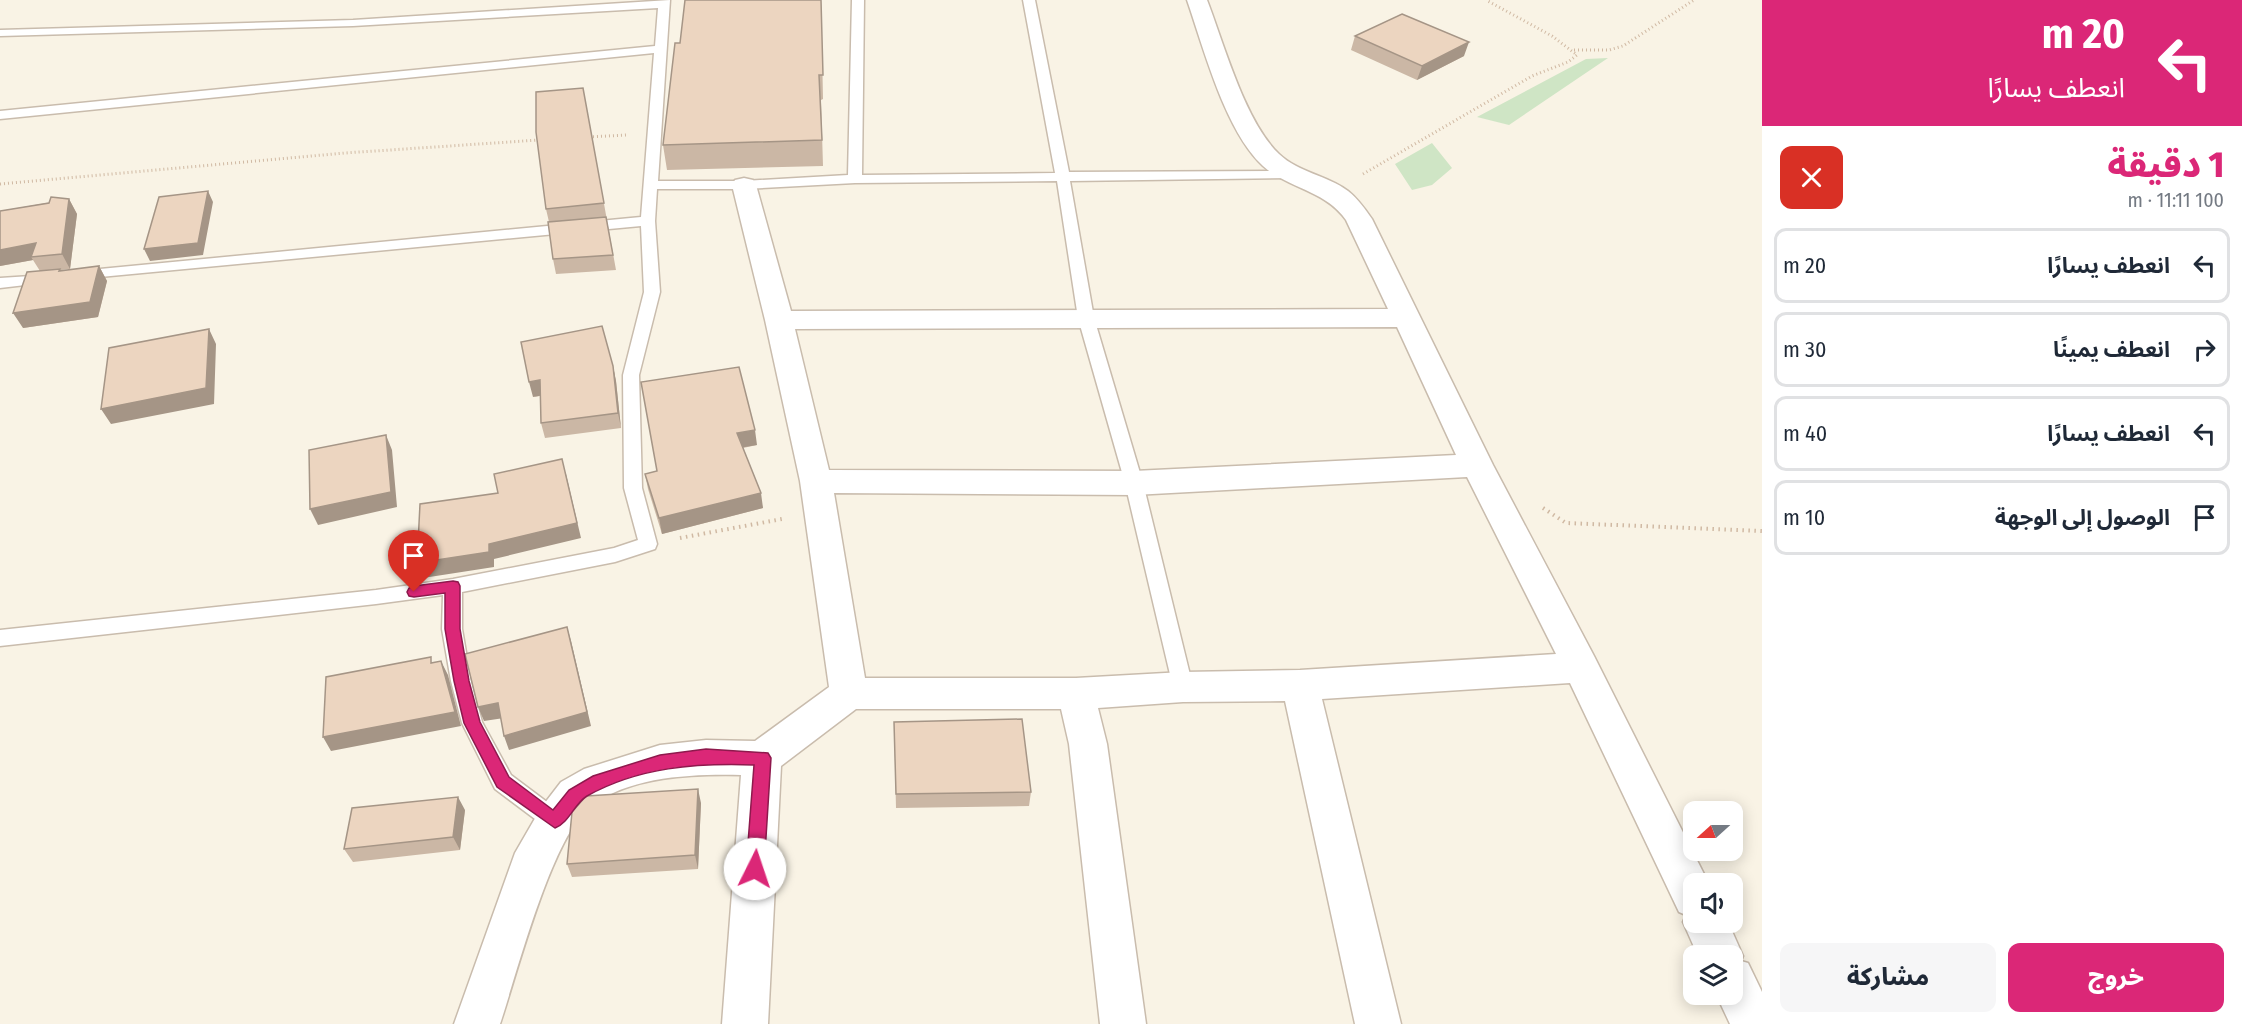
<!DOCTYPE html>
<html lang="ar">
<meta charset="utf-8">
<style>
body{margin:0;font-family:"Fira Sans Condensed","Noto Sans Arabic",sans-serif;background:#f6f6f7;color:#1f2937;direction:rtl;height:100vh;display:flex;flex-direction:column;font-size:22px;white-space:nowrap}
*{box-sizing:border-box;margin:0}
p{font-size:20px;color:#747a83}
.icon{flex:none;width:33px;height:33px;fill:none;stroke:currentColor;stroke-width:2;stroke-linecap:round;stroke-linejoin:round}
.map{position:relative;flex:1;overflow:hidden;direction:ltr}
.drawer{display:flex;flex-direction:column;background:#fff;width:480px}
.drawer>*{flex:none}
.banner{background:#db2777;color:#fff;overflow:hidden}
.needle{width:39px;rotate:249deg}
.buttons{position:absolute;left:1683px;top:801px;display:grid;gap:12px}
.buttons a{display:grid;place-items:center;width:60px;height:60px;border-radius:12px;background:#fff;box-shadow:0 3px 15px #0003;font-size:30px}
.pin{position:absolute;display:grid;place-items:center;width:51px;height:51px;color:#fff;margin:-62px -26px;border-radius:50% 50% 50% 0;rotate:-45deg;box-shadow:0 0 6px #0007}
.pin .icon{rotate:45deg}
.me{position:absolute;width:66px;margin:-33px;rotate:4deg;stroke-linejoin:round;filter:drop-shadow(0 0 4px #0008)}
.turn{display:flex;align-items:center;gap:21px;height:126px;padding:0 18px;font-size:27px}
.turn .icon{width:78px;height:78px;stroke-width:2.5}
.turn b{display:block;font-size:42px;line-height:51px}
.round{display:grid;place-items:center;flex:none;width:63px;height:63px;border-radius:12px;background:#f6f6f7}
.head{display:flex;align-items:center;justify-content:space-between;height:102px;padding:0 18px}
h1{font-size:36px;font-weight:800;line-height:45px;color:#db2777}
.action{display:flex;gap:12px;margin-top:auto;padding:12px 18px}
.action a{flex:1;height:69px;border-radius:12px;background:#db2777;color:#fff;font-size:24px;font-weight:800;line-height:69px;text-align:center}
.action a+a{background:#f6f6f7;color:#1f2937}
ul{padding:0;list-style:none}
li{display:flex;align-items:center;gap:18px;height:75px;margin:0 12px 9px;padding:0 6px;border:3px solid #e0e1e3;border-radius:12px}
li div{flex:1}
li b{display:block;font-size:22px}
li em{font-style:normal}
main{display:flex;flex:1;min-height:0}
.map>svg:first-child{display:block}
.green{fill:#cfe5c5}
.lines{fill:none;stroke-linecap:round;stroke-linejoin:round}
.lane-casing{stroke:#c9bcad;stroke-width:3}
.street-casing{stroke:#c9bcad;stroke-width:3}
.path-far1{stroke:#d0b9a3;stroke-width:3;stroke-dasharray:1 3;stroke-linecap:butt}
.path{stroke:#d0b9a3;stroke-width:4;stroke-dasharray:1.5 4.5;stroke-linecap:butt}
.lane{fill:#fff;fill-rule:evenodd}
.street{fill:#fff;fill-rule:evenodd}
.wall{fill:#cbb7a5}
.shaded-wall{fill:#a59586}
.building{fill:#ecd5c0;stroke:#a59586;stroke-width:1.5}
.route{fill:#db2777;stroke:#8e194d;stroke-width:1.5}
</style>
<main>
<section class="drawer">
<div class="banner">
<div class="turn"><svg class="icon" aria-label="left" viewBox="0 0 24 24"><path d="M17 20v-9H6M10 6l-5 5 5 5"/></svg><div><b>20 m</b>انعطف يسارًا</div></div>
</div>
<div class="head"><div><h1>1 دقيقة</h1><p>100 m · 11:11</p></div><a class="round" style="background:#d93025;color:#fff"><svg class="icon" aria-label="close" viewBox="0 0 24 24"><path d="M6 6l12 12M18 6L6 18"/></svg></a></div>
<ul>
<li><svg class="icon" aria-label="left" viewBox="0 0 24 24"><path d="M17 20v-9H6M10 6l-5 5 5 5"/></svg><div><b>انعطف يسارًا</b></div><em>20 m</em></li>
<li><svg class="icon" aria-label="right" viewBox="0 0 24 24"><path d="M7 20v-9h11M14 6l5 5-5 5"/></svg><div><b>انعطف يمينًا</b></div><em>30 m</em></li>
<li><svg class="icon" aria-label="left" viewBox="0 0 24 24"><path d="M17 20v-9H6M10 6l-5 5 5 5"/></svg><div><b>انعطف يسارًا</b></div><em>40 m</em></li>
<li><svg class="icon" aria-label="arrive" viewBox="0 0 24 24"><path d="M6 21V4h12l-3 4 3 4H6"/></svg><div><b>الوصول إلى الوجهة</b></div><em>10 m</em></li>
</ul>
<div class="action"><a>خروج</a><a>مشاركة</a></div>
</section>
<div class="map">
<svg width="1762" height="1024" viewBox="0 0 1762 1024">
<rect width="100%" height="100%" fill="#f9f3e5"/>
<path class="green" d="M1608 58 1509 125 1477 117 1586 59Z
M1432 143 1452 168 1432 185 1412 190 1395 164Z"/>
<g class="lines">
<g class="lane-casing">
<path id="lane" d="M670 0 658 181H744L848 175 852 0H864L862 175 1055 173 1023 0H1035L1069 172 1296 171 1298 174 1291 178 1070 181 1094 318 1143 483 1193 687 1190 693 1183 695 1176 693 1173 687 1125 483 1078 318 1057 181 855 183 744 189H657L655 221 660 292 639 375 642 488 657 544 655 549 615 562 462 592V629L471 681 482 722 511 775 563 814 566 821 563 828 555 831 547 828 495 789 462 723 451 681 442 629 443 595 376 604 0 646V630L376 590 453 579 614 548 638 540 624 488 623 375 644 292 641 226 79 279 72 275 79 271 641 217 654 53 0 119V111L655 46 658 8 353 26 0 36V30L353 20Z
M46 275 51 276 53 279 51 282 0 288V278Z"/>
</g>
<g class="street-casing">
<path id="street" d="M1187 0H1207C1224 44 1245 122 1279 154 1299 173 1327 175 1348 191 1358 199 1365 209 1372 219L1493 465 1594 656 1709 884H1694V922H1728L1743 956 1741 961 1748 963 1762 992V1024H1730L1716 994H1732V956H1698L1683 922 1686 915 1679 912 1570 683 1322 699 1401 1024H1355L1285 701 1183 702 1098 708 1107 744 1146 1024H1100L1069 744 1061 709H856L781 766 768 1024H722L741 775C693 774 631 776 591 806 552 835 517 974 500 1024H454L515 853 541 808 561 782 584 769 660 745 706 740 755 741 829 687 800 481 765 320 732 185 735 180 744 178 753 180 756 185 791 311 1388 309 1346 220C1325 190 1289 189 1263 166 1225 131 1204 49 1187 0ZM1397 327 1456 455 1134 471 829 470 795 329ZM1467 477 1556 654 1300 670 1183 672 1076 678H865L834 493 1134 495Z"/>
</g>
<path class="path-far1" d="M1574 50H1609L1623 46 1694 0
M589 137 626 135
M1363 174 1532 76 1568 62 1577 55 1552 36 1486 0
M0 184 345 153 539 140"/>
<path class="path" d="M1543 508 1566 523 1762 531
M680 538 782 519"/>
<use href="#lane" class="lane"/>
<use href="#street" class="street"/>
</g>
<path class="wall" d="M821 0 823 99 821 100 823 166 667 170 663 145Z
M1355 36 1464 56 1417 80 1351 50Z
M583 88 616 270 556 274 553 259 549 222 546 209Z
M69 199 77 214 70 269 61 270V271L99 266 107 281 98 317 23 328 40 271 33 260 0 266V211Z
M613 366 616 381 621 428 545 438 541 423 540 396 533 397Z
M641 382 757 445 743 448 763 508 662 534 648 489 645 474 657 471Z
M894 722 1031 792 1029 806 896 808Z
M701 803 698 869 572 877 567 864Z
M465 810 460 850 353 862 344 849Z"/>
<path class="shaded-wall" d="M1469 42 1464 56 1417 80 1422 66Z
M208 191 213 202 203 255 150 261 144 249Z
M69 199 77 214 70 269 62 254Z
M36 243 31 257 33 260 0 266V250Z
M99 266 107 281 98 317 23 328 13 313Z
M209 329 216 344 214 404 111 424 101 409Z
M613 366 616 381 621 428 618 413Z
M540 380 544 395 533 397 529 382Z
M755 430 757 445 739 448 737 433Z
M386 435 392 450 397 507 318 525 310 509Z
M566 474 581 538 494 559V567L423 578 417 563 489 544Z
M761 493 763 508 662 534 659 518Z
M567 627 571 641 591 726 509 750 504 736Z
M441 661 448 675 461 726 331 751 323 737Z
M498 703 504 718 484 721 478 707Z
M698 789 701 803 698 869 695 855Z
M458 797 465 810 460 850 453 837Z"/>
<path class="building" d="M685 0H821L823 75H819L822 140 663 145 675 43H680Z
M1402 14 1469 42 1422 66 1355 36Z
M583 88 604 203 546 209 536 132V92Z
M208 191 198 243 144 249 159 197Z
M51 197 69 199 62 254 31 257 36 243 0 250V211L49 203Z
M606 217 613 255 553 259 548 222Z
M99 266 90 302 13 313 27 272 60 269 59 271Z
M602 326 613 366 618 413 541 423 540 380 529 382 521 342Z
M209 329 206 388 101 409 109 348Z
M739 367 755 430 737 433 761 493 659 518 645 474 657 471 641 382Z
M386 435 391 492 310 509 309 450Z
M562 459 577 523 489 544V552L417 563 420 504 498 493 494 474Z
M567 627 587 712 504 736 498 703 478 707 465 654Z
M431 657V663L441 661 455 712 323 737 326 677Z
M1022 719 1031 792 896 794 894 722Z
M698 789 695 855 567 864 572 812 586 796Z
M458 797 453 837 344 849 352 808Z"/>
<path class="route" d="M453 581 458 582 460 586V629L469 681 480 722 509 777 553 810 569 790 593 776 660 755 706 749 768 753 771 758 764 869 761 875 755 877 749 875 746 869 754 765C696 763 639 767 587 796 574 804 569 823 555 828L497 787 464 723 454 681 445 629V593L414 597 409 596 407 592 409 588 414 586Z"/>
</svg>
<div class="buttons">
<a><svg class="needle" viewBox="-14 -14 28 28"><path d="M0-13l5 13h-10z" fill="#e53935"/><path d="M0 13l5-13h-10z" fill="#747a83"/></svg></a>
<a><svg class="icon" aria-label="sound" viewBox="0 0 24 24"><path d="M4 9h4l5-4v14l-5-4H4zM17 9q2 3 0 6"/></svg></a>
<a><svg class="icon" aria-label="layers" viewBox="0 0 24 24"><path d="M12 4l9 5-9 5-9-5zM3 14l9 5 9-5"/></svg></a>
</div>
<div class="pin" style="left:414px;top:592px;background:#d93025"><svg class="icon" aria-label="arrive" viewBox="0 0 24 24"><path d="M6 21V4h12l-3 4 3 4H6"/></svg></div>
<svg class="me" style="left:755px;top:869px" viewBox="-20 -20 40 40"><circle r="19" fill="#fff"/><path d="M0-13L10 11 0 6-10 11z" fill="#db2777"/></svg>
</div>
</main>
